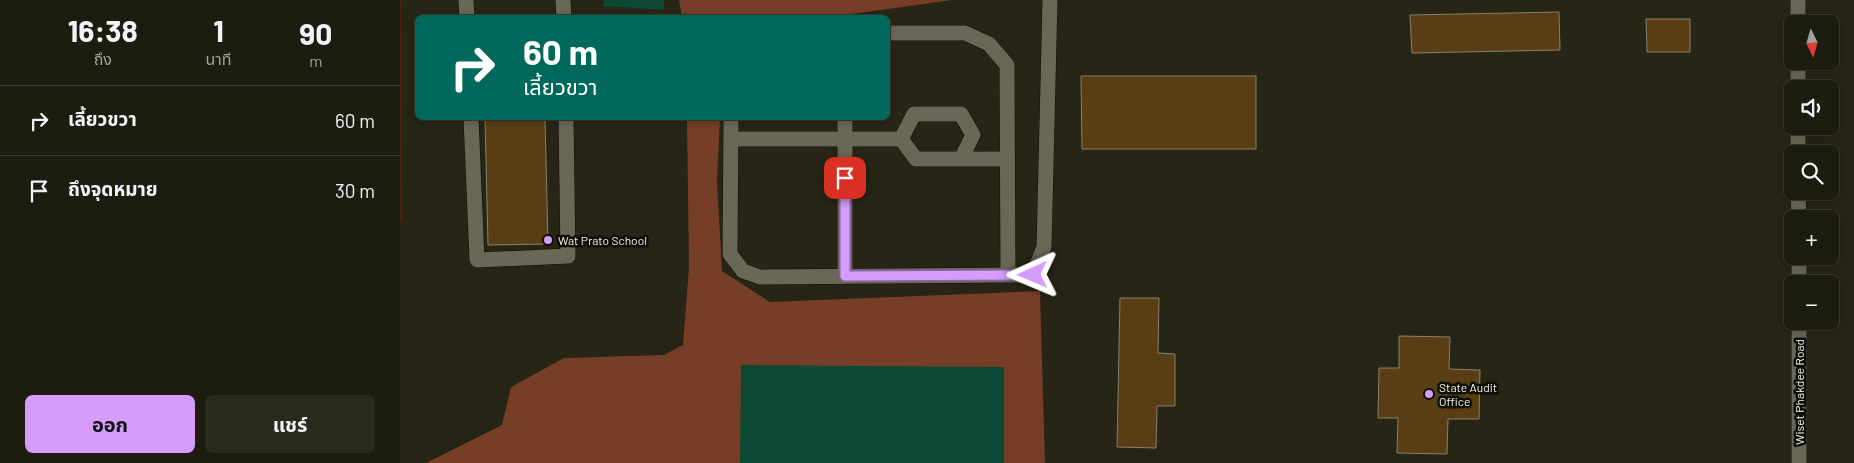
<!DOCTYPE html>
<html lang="th">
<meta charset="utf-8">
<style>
body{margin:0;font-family:Barlow,"Noto Sans Thai",sans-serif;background:#29291e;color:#f1f3f6;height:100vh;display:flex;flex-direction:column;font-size:19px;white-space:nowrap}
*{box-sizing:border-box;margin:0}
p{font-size:16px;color:#a0a19f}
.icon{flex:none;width:28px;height:28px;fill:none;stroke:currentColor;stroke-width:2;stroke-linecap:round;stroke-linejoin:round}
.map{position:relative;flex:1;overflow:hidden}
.details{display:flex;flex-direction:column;background:#1c1c10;width:400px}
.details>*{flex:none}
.hud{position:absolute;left:15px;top:15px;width:475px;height:105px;border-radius:8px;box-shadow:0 2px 8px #0003,0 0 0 1px #3a3a30;background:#00695c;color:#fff;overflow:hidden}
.needle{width:32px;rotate:175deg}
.buttons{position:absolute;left:1384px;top:15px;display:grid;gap:10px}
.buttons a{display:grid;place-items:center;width:55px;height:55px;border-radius:8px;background:#1c1c10;box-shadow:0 2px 8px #0003,0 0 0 1px #3a3a30;font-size:25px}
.pin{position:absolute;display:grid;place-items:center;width:42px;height:42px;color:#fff;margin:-21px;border-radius:10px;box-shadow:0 2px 8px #0006}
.me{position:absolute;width:55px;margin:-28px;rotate:269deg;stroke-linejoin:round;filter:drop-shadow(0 0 4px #0008)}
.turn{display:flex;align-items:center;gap:18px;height:105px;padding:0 25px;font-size:22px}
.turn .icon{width:65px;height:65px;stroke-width:2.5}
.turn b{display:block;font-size:35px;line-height:42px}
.eta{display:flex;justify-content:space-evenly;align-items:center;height:85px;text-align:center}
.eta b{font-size:30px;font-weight:700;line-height:35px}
.action{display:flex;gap:10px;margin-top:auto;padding:10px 25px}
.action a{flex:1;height:58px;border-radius:8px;background:#d59cfb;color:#111;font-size:20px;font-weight:700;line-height:58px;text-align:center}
.action a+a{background:#29291e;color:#f1f3f6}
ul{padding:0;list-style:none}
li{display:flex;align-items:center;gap:15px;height:70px;padding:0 25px;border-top:1px solid #3a3a30}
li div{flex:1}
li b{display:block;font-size:19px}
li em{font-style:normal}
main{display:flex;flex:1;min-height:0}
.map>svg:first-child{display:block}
.green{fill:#50210c}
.forest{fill:#763e26}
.water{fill:#0c4834}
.building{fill:#593d13;stroke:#8b8071}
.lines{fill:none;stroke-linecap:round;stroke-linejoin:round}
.minor-casing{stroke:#0f0e03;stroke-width:16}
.minor{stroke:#696856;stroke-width:15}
.route-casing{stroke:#8a65a3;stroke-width:12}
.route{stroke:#d59cfb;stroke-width:9}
.poi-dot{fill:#d59cfb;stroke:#0e0e08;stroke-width:2}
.labels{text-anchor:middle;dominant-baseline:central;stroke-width:5;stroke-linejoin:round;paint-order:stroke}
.poi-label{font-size:12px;fill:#f4f3e9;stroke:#0e0e08;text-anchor:start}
.street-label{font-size:12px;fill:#f4f3e9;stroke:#0e0e08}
</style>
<main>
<section class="details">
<div class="eta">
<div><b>16:38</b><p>ถึง</p></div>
<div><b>1</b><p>นาที</p></div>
<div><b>90</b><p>m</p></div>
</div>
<ul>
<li><svg class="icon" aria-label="right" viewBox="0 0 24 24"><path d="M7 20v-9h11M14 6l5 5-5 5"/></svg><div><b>เลี้ยวขวา</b></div><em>60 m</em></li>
<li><svg class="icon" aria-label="arrive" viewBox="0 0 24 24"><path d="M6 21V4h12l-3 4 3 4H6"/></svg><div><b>ถึงจุดหมาย</b></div><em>30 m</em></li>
</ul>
<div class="action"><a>ออก</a><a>แชร์</a></div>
</section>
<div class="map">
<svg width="1454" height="463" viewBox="0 0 1454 463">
<rect width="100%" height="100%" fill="#262516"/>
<path class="green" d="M0 0H1L2 222H0Z"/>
<path class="forest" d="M279 0H552L431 17H282Z
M287 118H320L317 182 322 271 370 302 640 291 645 463H26L102 425 111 387 164 358 264 355 283 345 289 267Z"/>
<path class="water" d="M204 0H264V10L203 6Z
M341 365 604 367V463H340Z"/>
<path class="building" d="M1159 12 1160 50 1012 53 1010 15Z
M1246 19H1290V52H1247Z
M681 76H856V149H682Z
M85 118H145L148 244 88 245Z
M720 298H759L758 353 775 354V406H757L756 448 717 447Z
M999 336 1050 337 1049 369 1080 370 1079 419H1048L1047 454 997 453 998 418H978L979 368H999Z"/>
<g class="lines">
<g class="minor-casing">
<path id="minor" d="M66 0 67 18
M163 0 164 18
M1398 0V24
M488 33H565L589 44 607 65 608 275
M1398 61V89
M514 114H561L573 135 561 159H516L501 139Z
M71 118 77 260 168 256 166 118
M331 118 330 254 343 271 360 277 633 275 644 247 650 0
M1398 126V154
M331 139H501
M561 159H607
M1398 191 1399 219
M1399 256V284
M445 276V118
M1399 321V463"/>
</g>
<use href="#minor" class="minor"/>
</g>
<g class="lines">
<g class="route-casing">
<path id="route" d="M445 178V276L633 275"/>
</g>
<use href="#route" class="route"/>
</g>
<g class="poi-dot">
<circle cx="148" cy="240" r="5"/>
<circle cx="1029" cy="394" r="5"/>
</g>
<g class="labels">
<g class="poi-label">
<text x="158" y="240">Wat Prato School</text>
<text x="1039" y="387">State Audit<tspan x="1039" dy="14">Office</tspan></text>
</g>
<g class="street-label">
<text transform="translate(1399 392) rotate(-90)">Wiset Phakdee Road</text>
</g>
</g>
</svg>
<div class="buttons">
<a><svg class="needle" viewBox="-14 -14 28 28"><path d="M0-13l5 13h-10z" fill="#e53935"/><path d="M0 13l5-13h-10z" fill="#a0a19f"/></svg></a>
<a><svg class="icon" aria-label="sound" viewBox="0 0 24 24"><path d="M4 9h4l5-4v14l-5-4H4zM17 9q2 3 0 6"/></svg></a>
<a><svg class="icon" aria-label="search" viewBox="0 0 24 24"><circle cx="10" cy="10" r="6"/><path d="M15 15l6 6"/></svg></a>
<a>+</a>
<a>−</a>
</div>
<div class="pin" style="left:445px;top:178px;background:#d93025"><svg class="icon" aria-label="arrive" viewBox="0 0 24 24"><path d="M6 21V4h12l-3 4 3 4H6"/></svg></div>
<svg class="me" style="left:633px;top:275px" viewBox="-20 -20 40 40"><path d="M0-17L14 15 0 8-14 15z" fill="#d59cfb" stroke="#fff" stroke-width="4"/></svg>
<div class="hud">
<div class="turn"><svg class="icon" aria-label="right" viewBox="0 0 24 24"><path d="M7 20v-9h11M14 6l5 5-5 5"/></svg><div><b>60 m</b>เลี้ยวขวา</div></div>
</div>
</div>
</main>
